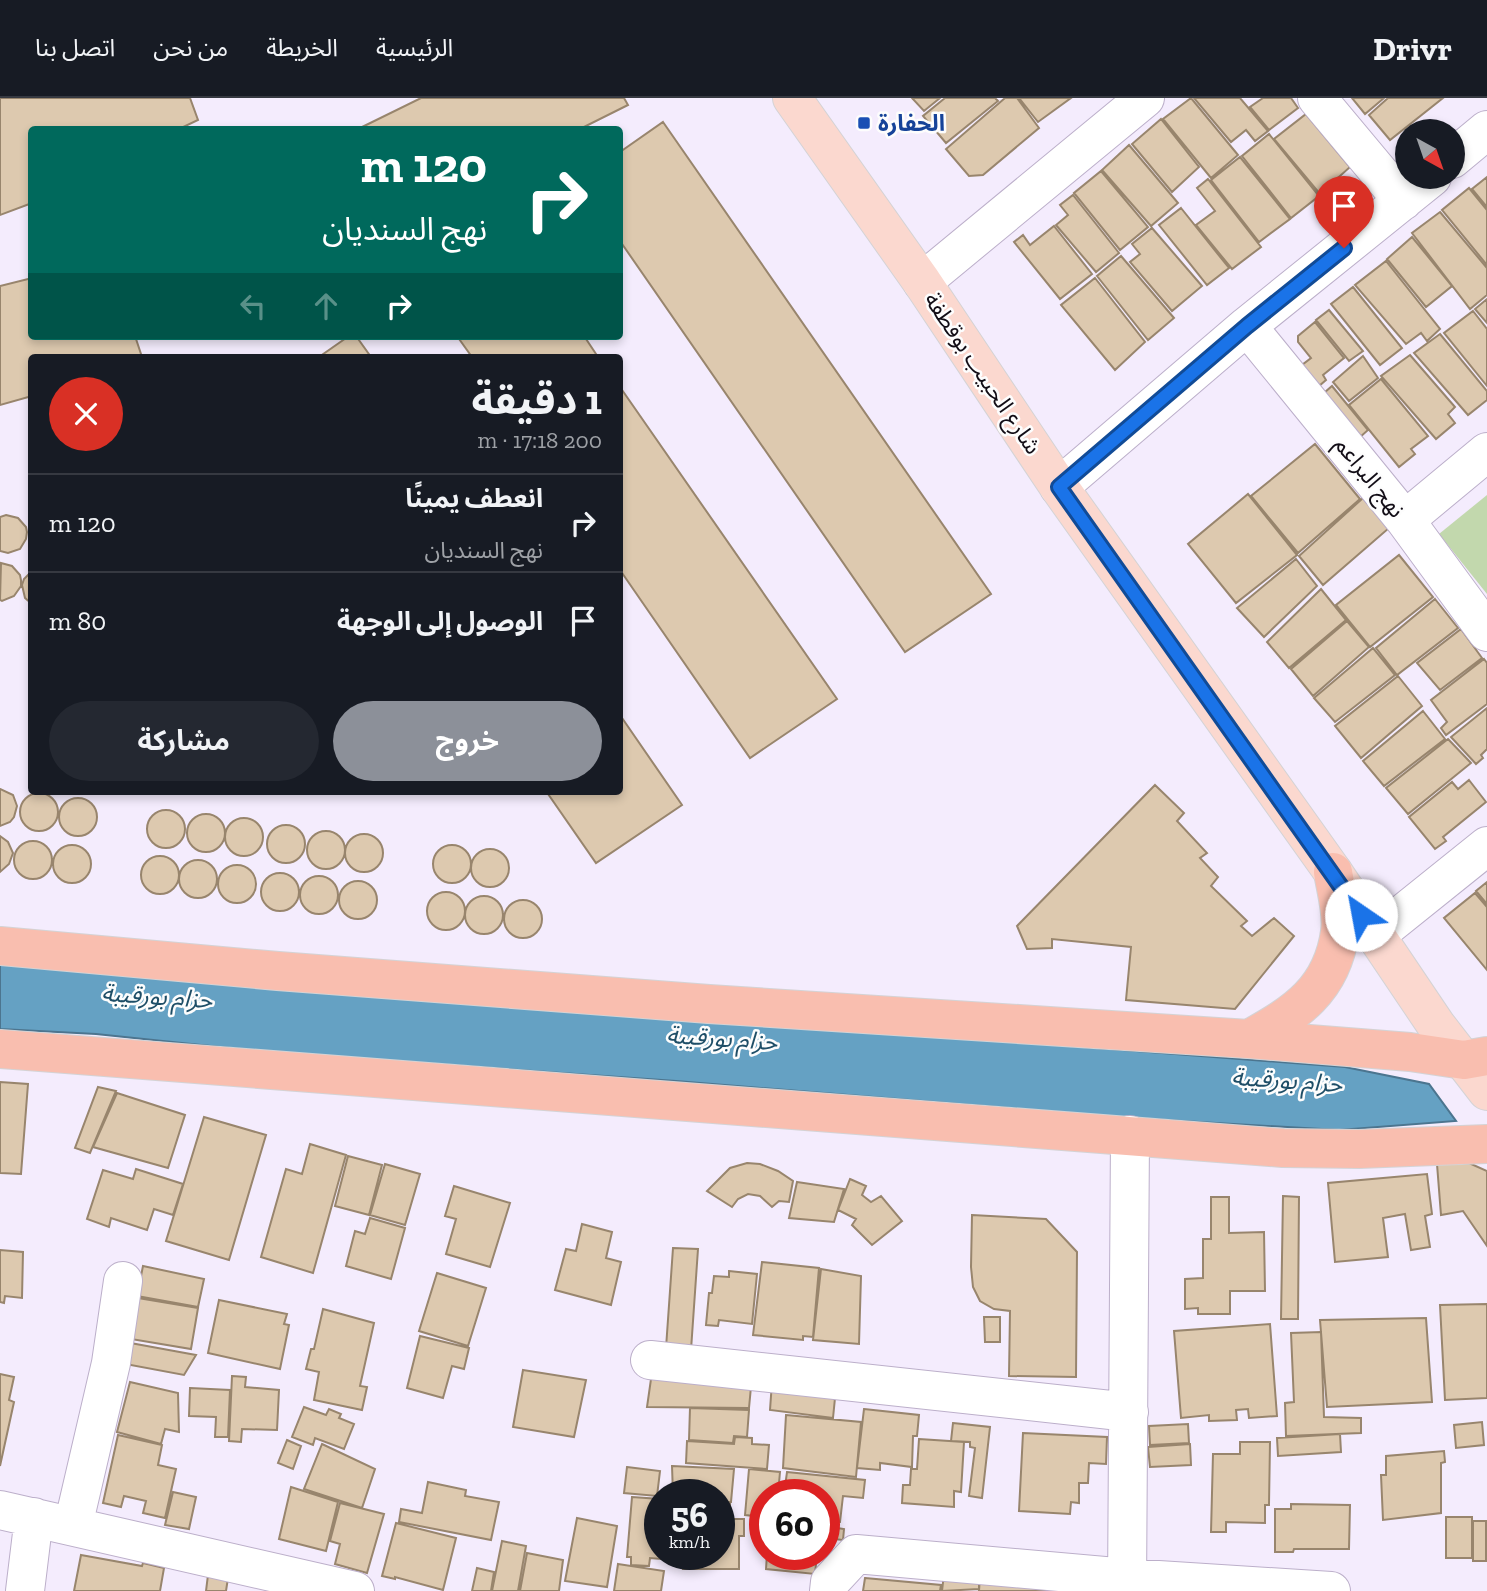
<!DOCTYPE html>
<html lang="ar">
<meta charset="utf-8">
<style>
body{margin:0;font-family:"Zilla Slab","Noto Sans Arabic",serif;background:#242831;color:#f1f3f6;direction:rtl;height:100vh;display:flex;flex-direction:column;font-size:26px;white-space:nowrap}
*{box-sizing:border-box;margin:0}
p{font-size:23px;color:#9ea1a6}
.icon{flex:none;width:38px;height:38px;fill:none;stroke:currentColor;stroke-width:2;stroke-linecap:round;stroke-linejoin:round}
.map{position:relative;flex:1;overflow:hidden;direction:ltr}
.sheet{position:absolute;left:28px;top:256px;width:595px;height:441px;display:flex;flex-direction:column;background:#171b24;border-radius:7px;box-shadow:0 4px 10px #0003;direction:rtl}
.sheet>*{flex:none}
.guide{position:absolute;left:28px;top:28px;width:595px;height:214px;border-radius:7px;box-shadow:0 4px 10px #0003;direction:rtl;background:#00695c;color:#fff;overflow:hidden}
.needle{width:46px;rotate:140deg}
.controls{position:absolute;left:1395px;top:21px;display:grid;gap:14px}
.controls a{display:grid;place-items:center;width:70px;height:70px;border-radius:50%;background:#171b24;box-shadow:0 4px 10px #0003;font-size:35px}
.speed{position:absolute;left:644px;top:1381px;display:flex;gap:14px;font-size:35px;font-weight:700;text-align:center}
.speed>*{display:grid;place-content:center;width:91px;height:91px;border-radius:50%;background:#171b24;box-shadow:0 4px 10px #0003;line-height:1}
.speed small{font-size:18px;font-weight:400}
.speed .limit{border:10px solid #d22;background:#fff;color:#111}
.pin{position:absolute;display:grid;place-items:center;width:60px;height:60px;color:#fff;margin:-72px -30px;border-radius:50% 50% 50% 0;rotate:-45deg;box-shadow:0 0 7px #0007}
.pin .icon{rotate:45deg}
.me{position:absolute;width:77px;margin:-38px;rotate:327deg;stroke-linejoin:round;filter:drop-shadow(0 0 5px #0008)}
.turn{display:flex;align-items:center;gap:24px;height:147px;padding:0 21px;font-size:32px}
.turn .icon{width:91px;height:91px;stroke-width:2.5}
.turn b{display:block;font-size:49px;line-height:60px}
.lanes{display:flex;align-items:center;height:66px;padding:0 21px;background:#0003;justify-content:center;gap:35px;direction:ltr}
.lanes .off{opacity:.35}
.round{display:grid;place-items:center;flex:none;width:74px;height:74px;border-radius:37px;background:#242831}
.overview{display:flex;align-items:center;justify-content:space-between;height:119px;padding:0 21px}
h1{font-size:42px;font-weight:700;line-height:52px}
.action{display:flex;gap:14px;margin-top:auto;padding:14px 21px}
.action a{flex:1;height:80px;border-radius:42px;background:#8c9099;color:#fff;font-size:28px;font-weight:700;line-height:80px;text-align:center}
.action a+a{background:#242831;color:#f1f3f6}
ul{padding:0;list-style:none}
li{display:flex;align-items:center;gap:21px;height:98px;padding:0 21px;border-top:2px solid #363941}
li div{flex:1}
li b{display:block;font-size:26px}
li em{font-style:normal}
header{display:flex;align-items:center;gap:42px;box-sizing:border-box;height:98px;padding:0 35px;background:#171b24;border-bottom:2px solid #363941}
header strong{font-size:33px}
nav{display:flex;gap:38px;margin-inline-start:auto;font-size:24px}
.map>svg:first-child{display:block}
.green{fill:#c2d8ad}
.water{fill:#65a1c3;stroke:#4c758f;stroke-width:2}
.building{fill:#ddc9af;stroke:#98856d;stroke-width:2}
.lines{fill:none;stroke-linecap:round;stroke-linejoin:round}
.minor-casing{stroke:#bcafca;stroke-width:40}
.major-casing{stroke:#d4d3d5;stroke-width:40}
.highway-casing{stroke:#d4d3d5;stroke-width:40}
.minor{stroke:#fff;stroke-width:38}
.major{stroke:#fbd8cf;stroke-width:38}
.highway{stroke:#f9beaf;stroke-width:38}
.route-casing{stroke:#114b97;stroke-width:18}
.route{stroke:#1a73e8;stroke-width:12}
.transit-dot{fill:#1a4fb4;stroke:#fdfdfd;stroke-width:2.5}
.labels{text-anchor:middle;dominant-baseline:central;stroke-width:5;stroke-linejoin:round;paint-order:stroke}
.transit-label{font-size:23px;font-weight:bold;fill:#164399;stroke:#fdfdfd;text-anchor:start}
.street-label{font-size:23px;fill:#120d16;stroke:#fdfdfd}
.water-label{font-size:24px;font-style:italic;fill:#1e4e67;stroke:#fdfdfd}
</style>
<header>
<strong>Drivr</strong>
<nav><a>الرئيسية</a><a>الخريطة</a><a>من نحن</a><a>اتصل بنا</a></nav>
</header>
<div class="map">
<svg width="1487" height="1493" viewBox="0 0 1487 1493">
<rect width="100%" height="100%" fill="#f4ecfd"/>
<path class="green" d="M1487 397V496L1439 436Z"/>
<path class="water" d="M0 866 1345 969 1429 986 1456 1023 1339 1032 1130 1020 676 983 277 955 96 936 0 931Z"/>
<path class="building" d="M0 0H190L198 22 177 32H32V105L0 117Z
M421 0H624L628 7 578 32H356Z
M912 0H940L924 13Z
M945 0H995L998 3 946 45 923 18Z
M1005 0H1017L1039 30 983 77 969 78 946 51Z
M1019 0H1071L1038 24Z
M1191 0 1238 57 1211 80 1163 21Z
M1194 0H1240L1268 33 1255 43 1246 32 1231 44Z
M1263 0H1291L1298 10 1269 32 1250 9Z
M1352 0H1384L1365 16Z
M1388 0H1443L1390 42 1369 17Z
M1306 16 1350 69 1320 96 1274 41Z
M1161 21 1199 69 1172 94 1132 46Z
M663 24 991 496 905 554 620 143V54Z
M1269 36 1319 98 1291 120 1242 58Z
M1129 47 1178 105 1151 128 1102 72Z
M1240 59 1290 121 1259 144 1211 82Z
M1101 73 1148 129 1120 152 1074 95Z
M1487 79V109L1472 91Z
M1208 81 1261 149 1232 171 1196 127 1215 113 1197 90Z
M1332 88 1345 104 1333 114 1320 98Z
M1469 90 1487 112V167L1442 112Z
M1073 97 1119 155 1096 174 1056 127 1068 117 1060 107Z
M1181 110 1229 170 1207 187 1159 127Z
M1440 114 1487 170V197L1470 211 1412 135Z
M1054 128 1092 176 1060 201 1014 144 1023 137 1030 147Z
M1152 130 1202 188 1172 213 1130 164 1140 156 1132 146Z
M1412 139 1452 188 1426 209 1387 161Z
M1121 158 1174 220 1148 242 1097 178Z
M1386 163 1440 231 1427 243 1421 235 1406 246 1355 187Z
M32 180V238H135L142 259H32V298L0 307V188Z
M1095 180 1145 244 1115 272 1061 207Z
M1353 189 1402 250 1380 267 1331 206Z
M1487 201V225L1475 211Z
M1329 212 1363 253 1349 263 1316 222Z
M1473 213 1487 231V288L1444 235Z
M1315 224 1344 260 1323 277 1326 282 1319 288 1302 267 1311 260 1298 244V238Z
M1440 236 1487 293V302L1468 317 1414 255Z
M349 238H356L371 259H319Z
M457 238H584L598 259H472Z
M1410 257 1455 309 1448 316 1455 325 1436 341 1381 278Z
M1363 258 1378 280 1349 303 1333 284Z
M1381 281 1428 338 1411 351 1415 356 1399 369 1349 307Z
M1332 288 1368 332 1359 340 1324 295Z
M620 289 837 601 750 660 620 472Z
M1315 346 1360 401 1298 455 1251 398Z
M1248 396 1297 457 1236 505 1188 446Z
M1363 400 1389 430 1323 487 1299 458Z
M6 417 18 420 26 429 27 434 26 441 20 451 8 455 0 453V419Z
M1399 457 1433 499 1370 549 1336 507Z
M1296 461 1317 488 1264 539 1237 510Z
M1 465 12 468 20 477 21 482V488L14 498 2 503 0 502Z
M32 473V506L25 500 22 487 24 481Z
M1321 491 1346 522 1289 570 1267 544Z
M1435 501 1458 530 1397 577 1376 550Z
M1347 523 1369 549 1313 598 1291 571Z
M1461 531 1482 560 1440 592 1417 565Z
M1373 550 1395 577 1335 624 1314 600Z
M1484 561 1487 565V606L1446 637 1441 630 1447 624 1431 602Z
M1398 578 1422 608 1361 660 1335 628Z
M1487 610V651L1481 657 1483 660 1476 666 1451 639Z
M1423 613 1445 641 1384 688 1363 663Z
M620 617 682 707 596 765 546 693H620Z
M1448 641 1471 665 1408 716 1386 690Z
M1469 682 1486 704 1443 739 1446 743 1435 751 1409 719 1452 684 1458 691Z
M1155 687 1184 715 1177 723 1207 755 1200 760 1218 779 1211 788 1247 823 1241 828 1252 838 1274 820 1294 838 1235 911 1126 902 1131 849 1052 841V850L1027 851 1017 828Z
M0 691 13 697 17 708 14 719 10 724 0 728Z
M20 714a19 19 0 1 1 38 0a19 19 0 1 1-38 0Z
M59 719a19 19 0 1 1 38 0a19 19 0 1 1-38 0Z
M147 731a19 19 0 1 1 38 0a19 19 0 1 1-38 0Z
M187 735a19 19 0 1 1 38 0a19 19 0 1 1-38 0Z
M225 739a19 19 0 1 1 38 0a19 19 0 1 1-38 0Z
M267 746a19 19 0 1 1 38 0a19 19 0 1 1-38 0Z
M307 752a19 19 0 1 1 38 0a19 19 0 1 1-38 0Z
M345 755a19 19 0 1 1 38 0a19 19 0 1 1-38 0Z
M0 738 8 744 13 755 9 766 0 774Z
M14 762a19 19 0 1 1 38 0a19 19 0 1 1-38 0Z
M53 766a19 19 0 1 1 38 0a19 19 0 1 1-38 0Z
M433 766a19 19 0 1 1 38 0a19 19 0 1 1-38 0Z
M471 770a19 19 0 1 1 38 0a19 19 0 1 1-38 0Z
M141 777a19 19 0 1 1 38 0a19 19 0 1 1-38 0Z
M179 781a19 19 0 1 1 38 0a19 19 0 1 1-38 0Z
M218 786a19 19 0 1 1 38 0a19 19 0 1 1-38 0Z
M261 794a19 19 0 1 1 38 0a19 19 0 1 1-38 0Z
M300 797a19 19 0 1 1 38 0a19 19 0 1 1-38 0Z
M339 802a19 19 0 1 1 38 0a19 19 0 1 1-38 0Z
M1487 784V806L1476 793Z
M427 813a19 19 0 1 1 38 0a19 19 0 1 1-38 0Z
M1475 795 1487 809V872L1444 820Z
M465 817a19 19 0 1 1 38 0a19 19 0 1 1-38 0Z
M504 821a19 19 0 1 1 38 0a19 19 0 1 1-38 0Z
M0 984 28 986 21 1076 0 1075Z
M98 989 116 993 90 1055 75 1050Z
M117 995 185 1017 168 1070 93 1049Z
M204 1019 266 1037 229 1162 166 1143Z
M310 1046 346 1057 313 1175 261 1159 286 1071 302 1076Z
M348 1058 382 1067 369 1117 335 1108Z
M747 1065 760 1066 778 1073 793 1083 789 1104 779 1103 772 1109 760 1098 748 1096 738 1101 732 1109 707 1093 730 1070Z
M1469 1065 1487 1073V1148L1463 1113 1441 1117 1437 1066Z
M385 1066 420 1076 405 1127 370 1117Z
M136 1071 183 1086 173 1117 154 1111 147 1132 111 1120 109 1129 87 1121 103 1072 133 1081Z
M1427 1076 1432 1116 1425 1118 1430 1149 1411 1152 1405 1116 1383 1120 1388 1159 1335 1164 1328 1085Z
M850 1081 866 1088 862 1097 871 1104 881 1098 902 1123 872 1147 852 1127 856 1121 838 1112Z
M797 1084 844 1091 834 1124 789 1120Z
M454 1088 510 1105 490 1169 446 1156 456 1121 445 1118Z
M1283 1098 1299 1099 1298 1221H1281Z
M1211 1099H1229V1135L1264 1134 1265 1193H1230V1216H1198V1210L1185 1211V1181L1203 1180V1141H1211Z
M972 1117 1046 1121 1077 1154 1076 1279 1009 1278 1010 1213 994 1211 980 1203 973 1189 971 1169Z
M370 1120 405 1130 391 1181 346 1168 355 1133 365 1136Z
M582 1126 612 1134 606 1160 621 1164 611 1207 555 1192 566 1151 576 1153Z
M673 1150 698 1151 691 1252 666 1250Z
M0 1152 23 1154 22 1200 5 1198 4 1205 0 1204Z
M762 1164 819 1170 813 1239 803 1238V1242L753 1237Z
M143 1168 204 1181 198 1209 137 1198Z
M821 1171 861 1178 859 1246 813 1242Z
M729 1173 757 1176 752 1226 719 1222 718 1228 706 1227 709 1195H712L714 1178 729 1179Z
M437 1175 486 1190 468 1248 419 1233Z
M132 1199 198 1210 191 1251 125 1240Z
M219 1202 287 1216 284 1226 289 1227 280 1271 208 1255Z
M1487 1206V1300L1445 1302 1440 1207Z
M323 1211 374 1225 360 1288 367 1289 362 1312 314 1302 319 1274 306 1271 311 1251H314Z
M984 1219H1000V1244H985Z
M1426 1220 1432 1304 1327 1309 1320 1222Z
M1270 1226 1277 1318 1249 1320 1248 1311 1236 1312 1237 1322 1209 1323V1317L1181 1320 1174 1233Z
M1321 1234 1324 1319 1361 1320V1335L1286 1338 1285 1305 1294 1304 1291 1235Z
M420 1238 469 1250 464 1271 452 1268 443 1300 407 1290Z
M125 1244 196 1257 184 1277 120 1265Z
M523 1272 586 1282 574 1339 513 1329Z
M0 1276 14 1279 9 1302 14 1304 0 1368Z
M232 1278 246 1279 245 1289 279 1292 277 1332 242 1331 241 1344 229 1343Z
M752 1278 749 1310 647 1309 651 1281Z
M130 1284 178 1295 179 1334 165 1331 161 1346 117 1334Z
M772 1284 835 1300 833 1320 770 1312Z
M190 1290 230 1292 228 1339H215L216 1319 189 1318Z
M304 1309 326 1317 329 1311 341 1316 339 1320 354 1326 344 1351 315 1340 313 1347 292 1339Z
M690 1310 749 1312 747 1339 734 1338 733 1345 689 1342Z
M864 1311 919 1317 917 1338H913L912 1369 880 1365V1372L857 1370Z
M786 1317 861 1324 856 1379 783 1370Z
M1482 1324 1484 1347 1456 1350 1454 1327Z
M953 1325 990 1329 982 1400 969 1398 975 1350 970 1349V1344L951 1343Z
M1188 1326 1189 1345 1150 1347 1149 1328Z
M1023 1335 1107 1339 1106 1366 1089 1365 1088 1385H1079V1405L1071 1404 1070 1416 1019 1413Z
M1340 1336 1341 1354 1278 1358 1277 1340Z
M118 1337 162 1347 158 1367 176 1371 165 1420 143 1415 146 1403 124 1398 121 1409 103 1405Z
M735 1339 752 1340V1346L769 1347 767 1371 686 1365 687 1343 734 1346Z
M919 1341 964 1344 961 1394 954 1393V1409L902 1405 903 1387H910L911 1371H917Z
M287 1342 301 1348 293 1371 278 1365Z
M1240 1344H1270L1269 1407H1265V1425L1226 1424V1434H1211L1213 1356H1240Z
M322 1346 375 1371 362 1410 304 1391Z
M1190 1346 1191 1367 1150 1369 1148 1349Z
M1444 1353 1445 1364 1441 1365V1415L1383 1422 1381 1377H1386V1358Z
M672 1368 734 1371 731 1404H719V1396H673Z
M627 1369 660 1373 657 1398 624 1395Z
M749 1371 780 1374 778 1396H765V1419L745 1417Z
M787 1374 865 1382 863 1400 843 1398 840 1424 824 1422V1396H784Z
M428 1384 466 1392 465 1398 499 1404 491 1442 399 1424 401 1411 422 1415Z
M291 1389 338 1404 326 1453 279 1441Z
M173 1394 196 1399 189 1431 165 1427Z
M632 1399 660 1401 661 1461 650 1460 649 1468 631 1467V1459H627Z
M340 1405 384 1416 367 1475 335 1466 340 1446 330 1443Z
M719 1405H730V1419H719Z
M1291 1406 1350 1407 1349 1451H1294L1293 1454H1275V1411H1291Z
M1446 1419H1472V1460H1446Z
M577 1420 617 1428 607 1489 565 1483Z
M719 1421H744V1438H739V1471H683V1456H719Z
M1473 1423H1486V1463H1473Z
M396 1425 456 1440 443 1492 395 1479V1481L382 1478Z
M825 1428 844 1431 843 1442 824 1440Z
M502 1443 526 1448 518 1493H492Z
M527 1455 563 1462 559 1493H520Z
M767 1456H817L815 1476 766 1471Z
M81 1457 142 1468 143 1465 164 1470 160 1493H74Z
M618 1466 664 1473 661 1493H614Z
M477 1470 494 1474 491 1493H472Z
M944 1476 979 1478V1491L942 1493Z
M208 1477 228 1480 226 1493H206Z
M980 1478 1062 1493H979Z
M865 1480 941 1487 940 1493H863Z"/>
<g class="lines">
<g class="minor-casing">
<path id="minor" d="M1317 0 1403 103
M1452 61 1487 32
M922 184 1145 0
M1247 228 1405 422 1487 534
M1059 389 1247 228 1432 79
M1405 422 1487 354
M1375 838 1487 748
M650 1262 1129 1314
M0 1412 355 1493
M73 1428 111 1265 123 1183
M25 1493 34 1419
M829 1493 830 1484 856 1456 1127 1480 1331 1493
M1127 1493 1130 1037"/>
</g>
<g class="major-casing">
<path id="major" d="M792 0 922 184 1059 389 1333 774 1436 927 1487 993"/>
</g>
<g class="highway-casing">
<path id="highway" d="M0 848 278 873 709 906 1249 941 1410 954 1464 962 1487 958
M1249 941C1296 915 1332 892 1340 834 1343 815 1336 793 1333 774
M0 951 1283 1050 1359 1051 1487 1046"/>
</g>
<use href="#minor" class="minor"/>
<use href="#major" class="major"/>
<use href="#highway" class="highway"/>
</g>
<g class="lines">
<g class="route-casing">
<path id="route" d="M1344 150 1247 228 1059 389 1361 817"/>
</g>
<use href="#route" class="route"/>
</g>
<rect class="transit-dot" x="857" y="18" width="14" height="14" rx="3.5"/>
<g class="labels">
<g class="transit-label">
<text x="878" y="25">الحفارة</text>
</g>
<g class="street-label">
<text transform="translate(983 275) rotate(56)">شارع الحبيب بوقطفة</text>
<text transform="translate(1370 379) rotate(51)">نهج البراعم</text>
</g>
<g class="water-label">
<text transform="translate(157 898) rotate(4)">حزام بورقيبة</text>
<text transform="translate(722 940) rotate(4)">حزام بورقيبة</text>
<text transform="translate(1287 982) rotate(4)">حزام بورقيبة</text>
</g>
</g>
</svg>
<div class="controls">
<a><svg class="needle" viewBox="-14 -14 28 28"><path d="M0-13l5 13h-10z" fill="#e53935"/><path d="M0 13l5-13h-10z" fill="#9ea1a6"/></svg></a>
</div>
<div class="speed"><div>56<small>km/h</small></div><div class="limit">60</div></div>
<div class="pin" style="left:1344px;top:150px;background:#d93025"><svg class="icon" aria-label="arrive" viewBox="0 0 24 24"><path d="M6 21V4h12l-3 4 3 4H6"/></svg></div>
<svg class="me" style="left:1361px;top:817px" viewBox="-20 -20 40 40"><circle r="19" fill="#fff"/><path d="M0-13L10 11 0 6-10 11z" fill="#1a73e8"/></svg>
<div class="guide">
<div class="turn"><svg class="icon" aria-label="right" viewBox="0 0 24 24"><path d="M7 20v-9h11M14 6l5 5-5 5"/></svg><div><b>120 m</b>نهج السنديان</div></div>
<div class="lanes"><svg class="icon off" aria-label="left" viewBox="0 0 24 24"><path d="M17 20v-9H6M10 6l-5 5 5 5"/></svg><svg class="icon off" aria-label="ahead" viewBox="0 0 24 24"><path d="M12 20V5M6 11l6-6 6 6"/></svg><svg class="icon" aria-label="right" viewBox="0 0 24 24"><path d="M7 20v-9h11M14 6l5 5-5 5"/></svg></div>
</div>
<section class="sheet">
<div class="overview"><div><h1>1 دقيقة</h1><p>200 m · 17:18</p></div><a class="round" style="background:#d93025;color:#fff"><svg class="icon" aria-label="close" viewBox="0 0 24 24"><path d="M6 6l12 12M18 6L6 18"/></svg></a></div>
<ul>
<li><svg class="icon" aria-label="right" viewBox="0 0 24 24"><path d="M7 20v-9h11M14 6l5 5-5 5"/></svg><div><b>انعطف يمينًا</b><p>نهج السنديان</p></div><em>120 m</em></li>
<li><svg class="icon" aria-label="arrive" viewBox="0 0 24 24"><path d="M6 21V4h12l-3 4 3 4H6"/></svg><div><b>الوصول إلى الوجهة</b></div><em>80 m</em></li>
</ul>
<div class="action"><a>خروج</a><a>مشاركة</a></div>
</section>
</div>
